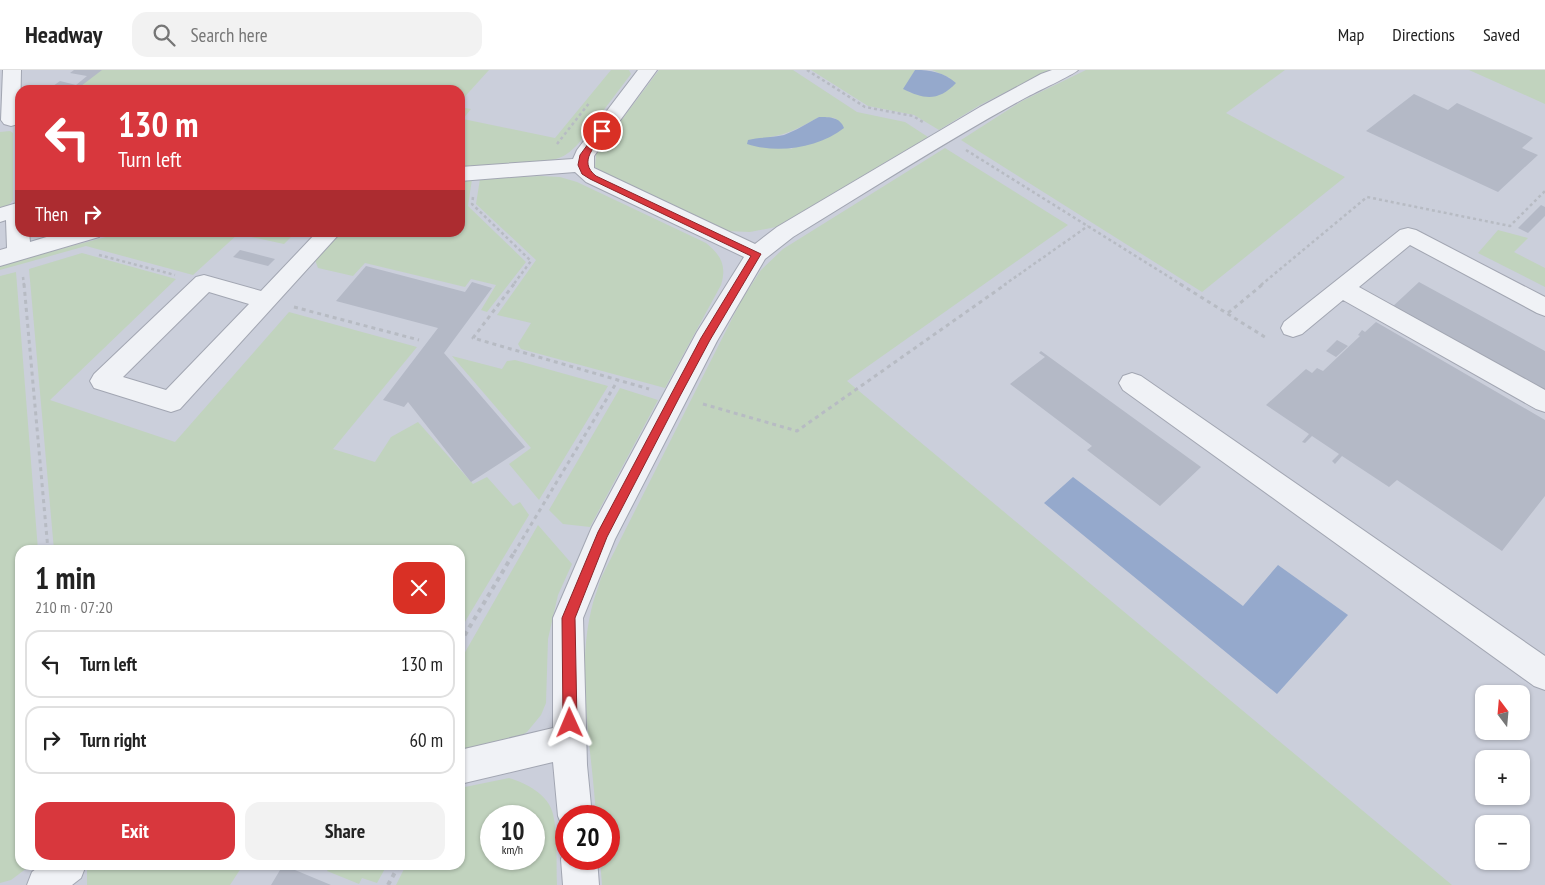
<!DOCTYPE html>
<meta charset="utf-8">
<style>
body{margin:0;font-family:"PT Sans Narrow",sans-serif;background:#f2f2f2;color:#222;height:100vh;display:flex;flex-direction:column;font-size:19px;white-space:nowrap}
*{box-sizing:border-box;margin:0}
p{font-size:16px;color:#767676}
.icon{flex:none;width:28px;height:28px;fill:none;stroke:currentColor;stroke-width:2;stroke-linecap:round;stroke-linejoin:round}
.map{position:relative;flex:1;overflow:hidden}
.panel{position:absolute;left:15px;top:475px;width:450px;height:325px;display:flex;flex-direction:column;background:#fff;border-radius:15px;box-shadow:0 1px 4px #0004}
.panel>*{flex:none}
.guide{position:absolute;left:15px;top:15px;width:450px;height:152px;border-radius:15px;box-shadow:0 1px 4px #0004;background:#d8373d;color:#fff;overflow:hidden}
.needle{width:32px;rotate:344deg}
.tools{position:absolute;left:1475px;top:615px;display:grid;gap:10px}
.tools a{display:grid;place-items:center;width:55px;height:55px;border-radius:10px;background:#fff;box-shadow:0 1px 4px #0004;font-size:25px}
.speed{position:absolute;left:480px;top:735px;display:flex;gap:10px;font-size:25px;font-weight:700;text-align:center}
.speed>*{display:grid;place-content:center;width:65px;height:65px;border-radius:50%;background:#fff;box-shadow:0 1px 4px #0004;line-height:1}
.speed small{font-size:12px;font-weight:400}
.speed .limit{border:8px solid #d22;background:#fff;color:#111}
.pin{position:absolute;display:grid;place-items:center;width:42px;height:42px;color:#fff;margin:-21px;border:2px solid #fff;border-radius:50%;box-shadow:0 1px 5px #0007}
.me{position:absolute;width:55px;margin:-28px;rotate:359deg;stroke-linejoin:round;filter:drop-shadow(0 0 4px #0008)}
.turn{display:flex;align-items:center;gap:18px;height:105px;padding:0 20px;font-size:22px}
.turn .icon{width:65px;height:65px;stroke-width:2.5}
.turn b{display:block;font-size:35px;line-height:42px}
.then{display:flex;align-items:center;height:48px;padding:0 20px;background:#0003;gap:10px;font-size:19px}
.round{display:grid;place-items:center;flex:none;width:52px;height:52px;border-radius:15px;background:#f2f2f2}
.headline{display:flex;align-items:center;justify-content:space-between;height:85px;padding:0 20px}
h1{font-size:30px;font-weight:700;line-height:38px}
.primary-button{display:flex;gap:10px;margin-top:auto;padding:10px 20px}
.primary-button a{flex:1;height:58px;border-radius:15px;background:#d8373d;color:#fff;font-size:20px;font-weight:700;line-height:58px;text-align:center}
.primary-button a+a{background:#f2f2f2;color:#222}
ul{padding:0;list-style:none}
li{display:flex;align-items:center;gap:15px;height:68px;margin:0 10px 8px;padding:0 10px;border:2px solid #e0e0e0;border-radius:15px}
li div{flex:1}
li b{display:block;font-size:19px}
li em{font-style:normal}
header{display:flex;align-items:center;gap:30px;box-sizing:border-box;height:70px;padding:0 25px;background:#fff;border-bottom:1px solid #e0e0e0}
header strong{font-size:24px}
nav{display:flex;gap:28px;margin-inline-start:auto;font-size:18px}
.search{width:350px;height:45px;background:#f2f2f2;display:flex;align-items:center;gap:12px;box-sizing:border-box;padding:0 18px;border-radius:15px;color:#767676;font-size:19px}
.map>svg:first-child{display:block}
.built{fill:#cbcfdb;fill-rule:evenodd}
.green{fill:#c1d3be;fill-rule:evenodd}
.water{fill:#95a9cc}
.building{fill:#b4b9c6}
.lines{fill:none;stroke-linecap:round;stroke-linejoin:round}
.minor-casing{stroke:#a2a6b2;stroke-width:2}
.path-far2{stroke:#b7bbc3;stroke-width:2.5;stroke-dasharray:3 3;stroke-linecap:butt}
.path-far1{stroke:#b7bbc3;stroke-width:3;stroke-dasharray:4 4;stroke-linecap:butt}
.path{stroke:#b7bbc3;stroke-width:4;stroke-dasharray:4.5 4.5;stroke-linecap:butt}
.minor{fill:#f0f2f6;fill-rule:evenodd}
.route{fill:#d8373d;stroke:#8c2428}
</style>
<header>
<strong>Headway</strong>
<div class="search"><svg class="icon" aria-label="search" viewBox="0 0 24 24"><circle cx="10" cy="10" r="6"/><path d="M15 15l6 6"/></svg>Search here</div>
<nav><a>Map</a><a>Directions</a><a>Saved</a></nav>
</header>
<div class="map">
<svg width="1545" height="815" viewBox="0 0 1545 815">
<rect width="100%" height="100%" fill="#dde0e8"/>
<path class="built" d="M0 0H1545V815H0ZM20 20H460V162H20ZM20 480H460V795H20ZM1484 624H1521V661H1484ZM1484 689H1521V726H1484ZM491 746H534V789H491ZM566 746H609V789H566ZM1484 754H1521V791H1484Z"/>
<path class="green" d="M97 0H489L460 32V20H70Z
M611 0H629L631 4 578 74C572 80 567 85 559 88 534 96 487 95 460 97V37L471 39 463 49 555 68Z
M659 0H793L857 42 905 52 928 67 776 157 750 162 726 161 610 106 595 97 596 84ZM819 47 836 48 797 76 791 79 770 67C789 64 803 56 819 47Z
M811 0H915L904 19 912 23 929 26 950 8 932 0H1049L980 35 939 60 914 45 868 36Z
M1086 0H1285L1226 43 1345 107 1202 222 961 70 1022 31Z
M1469 0H1545V34Z
M10 61 13 63V130L8 136 0 140V62Z
M945 78 1068 155 847 311 1452 815H602L600 789H609V746H596C592 680 576 605 591 541 593 530 598 519 601 508L741 231 761 200 783 179Z
M541 106 560 107 577 112 706 173C721 185 727 196 721 215L665 318 521 279 518 274 531 253 497 245 536 190 476 134 480 109Z
M472 109 468 136 526 192 487 242 481 240 496 215 471 209 465 217 365 193 353 206 318 198 315 190 341 163 460 162V110Z
M1498 160 1528 168 1514 182 1545 198V217L1478 183Z
M121 163H295L284 174 238 164 193 205 86 176 0 200V195Z
M82 183 176 209 50 330 175 372 289 242 417 277 333 379 375 392 391 367 418 352 473 414 487 407 513 436 520 432 529 445 460 560V480H54L29 199Z
M16 202 38 480H20V795H31L11 810 0 813V206Z
M452 286 502 299 507 291 515 290 608 316 539 430 509 394 531 378Z
M620 318 658 330 590 457 563 454 549 440Z
M538 455 572 494 558 525 548 569 546 633 541 645 527 662 516 669 460 682V591Z
M509 708C526 713 549 725 553 744 558 764 556 794 557 815H396L406 795H460V718ZM491 746H534V789H491Z
M99 795H243L230 815H87V800Z
M331 795H387L377 813 362 808 359 814 327 801Z"/>
<path class="water" d="M915 0C931 0 943 2 956 13 939 31 925 30 903 19Z
M819 47C830 47 840 47 844 58 819 78 777 84 747 74L748 70C759 67 772 68 784 65 795 61 808 53 819 47Z
M1073 407 1243 536 1278 495 1348 545 1277 624 1044 433Z"/>
<path class="building" d="M74 0H102L81 16 76 15 87 6 70 3Z
M60 11 76 15 68 20 49 19Z
M1414 24 1448 40 1457 33 1533 68 1522 78 1538 85 1498 122 1366 61Z
M1541 135 1545 137V146L1528 163 1518 158Z
M240 180 275 189 268 196 233 187Z
M366 196 465 222 472 212 492 218 444 283 525 377 471 412 408 332 404 337 383 330 438 258 336 231Z
M1419 212 1545 281V326L1391 238Z
M1376 252 1545 350V426L1502 481 1397 410 1389 417 1342 386 1335 394 1332 391 1339 384 1312 366 1305 373 1302 372 1309 364 1266 335 1306 299 1312 303 1317 298 1323 301 1360 266 1358 265 1362 260 1365 262Z
M1337 270 1348 276 1336 287 1326 281Z
M1041 281 1201 397 1160 436 1087 380 1092 376 1010 314 1045 287 1039 283Z
M283 795 331 815H271Z"/>
<g class="lines">
<g class="minor-casing">
<path id="minor" d="M3 0H21L20 51 18 54 11 56 4 54 1 50Z
M638 0H657L594 86V98L755 174 777 157 980 37 1041 4 1052 0H1078C1075 4 1034 23 1025 28 946 71 870 120 793 167L765 189 717 271 615 469 583 548 587 695 592 746H566V760L563 758 558 746 553 692 460 714V680L553 658V548L592 457 697 262 744 187 586 112 575 102 460 111V97L573 89 577 80Z
M17 133 20 134V162H29L30 172 63 162H102L99 167 0 196V180L7 178 6 150 0 152V138Z
M1408 158 1416 160 1545 227V246L1537 243 1410 175 1359 217 1545 320V342L1536 339 1343 230 1302 264 1293 267 1284 264 1281 258 1284 252 1400 160Z
M317 162H341L180 339 171 342 94 318 90 311 94 304 196 207 204 205 261 221ZM209 222 249 234 166 320 123 307Z
M1132 303 1141 306 1545 586V620L1534 616 1123 320 1119 313 1123 306Z
M566 777V789H597L599 815H563L561 789Z
M41 795H86L81 808 72 815H27L32 802Z"/>
</g>
<path class="path-far2" d="M807 0 865 37 913 46 923 52
M557 74 590 32
M966 80 1182 215
M473 127 472 134 531 191 513 215
M99 185 175 205
M23 207 24 215
M1004 215 1088 156
M1261 215 1367 127 1510 156 1545 121"/>
<path class="path-far1" d="M24 214 48 480
M514 214 473 268 649 319
M1180 214 1268 269
M294 237 419 270
M1228 243 1263 214
M703 334 797 361 1006 214
M514 483 618 310"/>
<path class="path" d="M460 573 515 481
M388 815 399 795"/>
<use href="#minor" class="minor"/>
</g>
<path class="route" d="M599 59 606 61C596 76 577 91 596 106L761 184 710 270 680 326 607 467 575 548 577 653 575 658 570 660 565 658 563 653 562 548 598 462 701 268 751 186 590 109 582 104 578 95 580 85Z"/>
</svg>
<div class="tools">
<a><svg class="needle" viewBox="-14 -14 28 28"><path d="M0-13l5 13h-10z" fill="#e53935"/><path d="M0 13l5-13h-10z" fill="#767676"/></svg></a>
<a>+</a>
<a>−</a>
</div>
<div class="speed"><div>10<small>km/h</small></div><div class="limit">20</div></div>
<div class="pin" style="left:602px;top:61px;background:#d93025"><svg class="icon" aria-label="arrive" viewBox="0 0 24 24"><path d="M6 21V4h12l-3 4 3 4H6"/></svg></div>
<svg class="me" style="left:570px;top:653px" viewBox="-20 -20 40 40"><path d="M0-17L14 15 0 8-14 15z" fill="#d8373d" stroke="#fff" stroke-width="4"/></svg>
<div class="guide">
<div class="turn"><svg class="icon" aria-label="left" viewBox="0 0 24 24"><path d="M17 20v-9H6M10 6l-5 5 5 5"/></svg><div><b>130 m</b>Turn left</div></div>
<div class="then">Then<svg class="icon" aria-label="right" viewBox="0 0 24 24"><path d="M7 20v-9h11M14 6l5 5-5 5"/></svg></div>
</div>
<section class="panel">
<div class="headline"><div><h1>1 min</h1><p>210 m · 07:20</p></div><a class="round" style="background:#d93025;color:#fff"><svg class="icon" aria-label="close" viewBox="0 0 24 24"><path d="M6 6l12 12M18 6L6 18"/></svg></a></div>
<ul>
<li><svg class="icon" aria-label="left" viewBox="0 0 24 24"><path d="M17 20v-9H6M10 6l-5 5 5 5"/></svg><div><b>Turn left</b></div><em>130 m</em></li>
<li><svg class="icon" aria-label="right" viewBox="0 0 24 24"><path d="M7 20v-9h11M14 6l5 5-5 5"/></svg><div><b>Turn right</b></div><em>60 m</em></li>
</ul>
<div class="primary-button"><a>Exit</a><a>Share</a></div>
</section>
</div>
